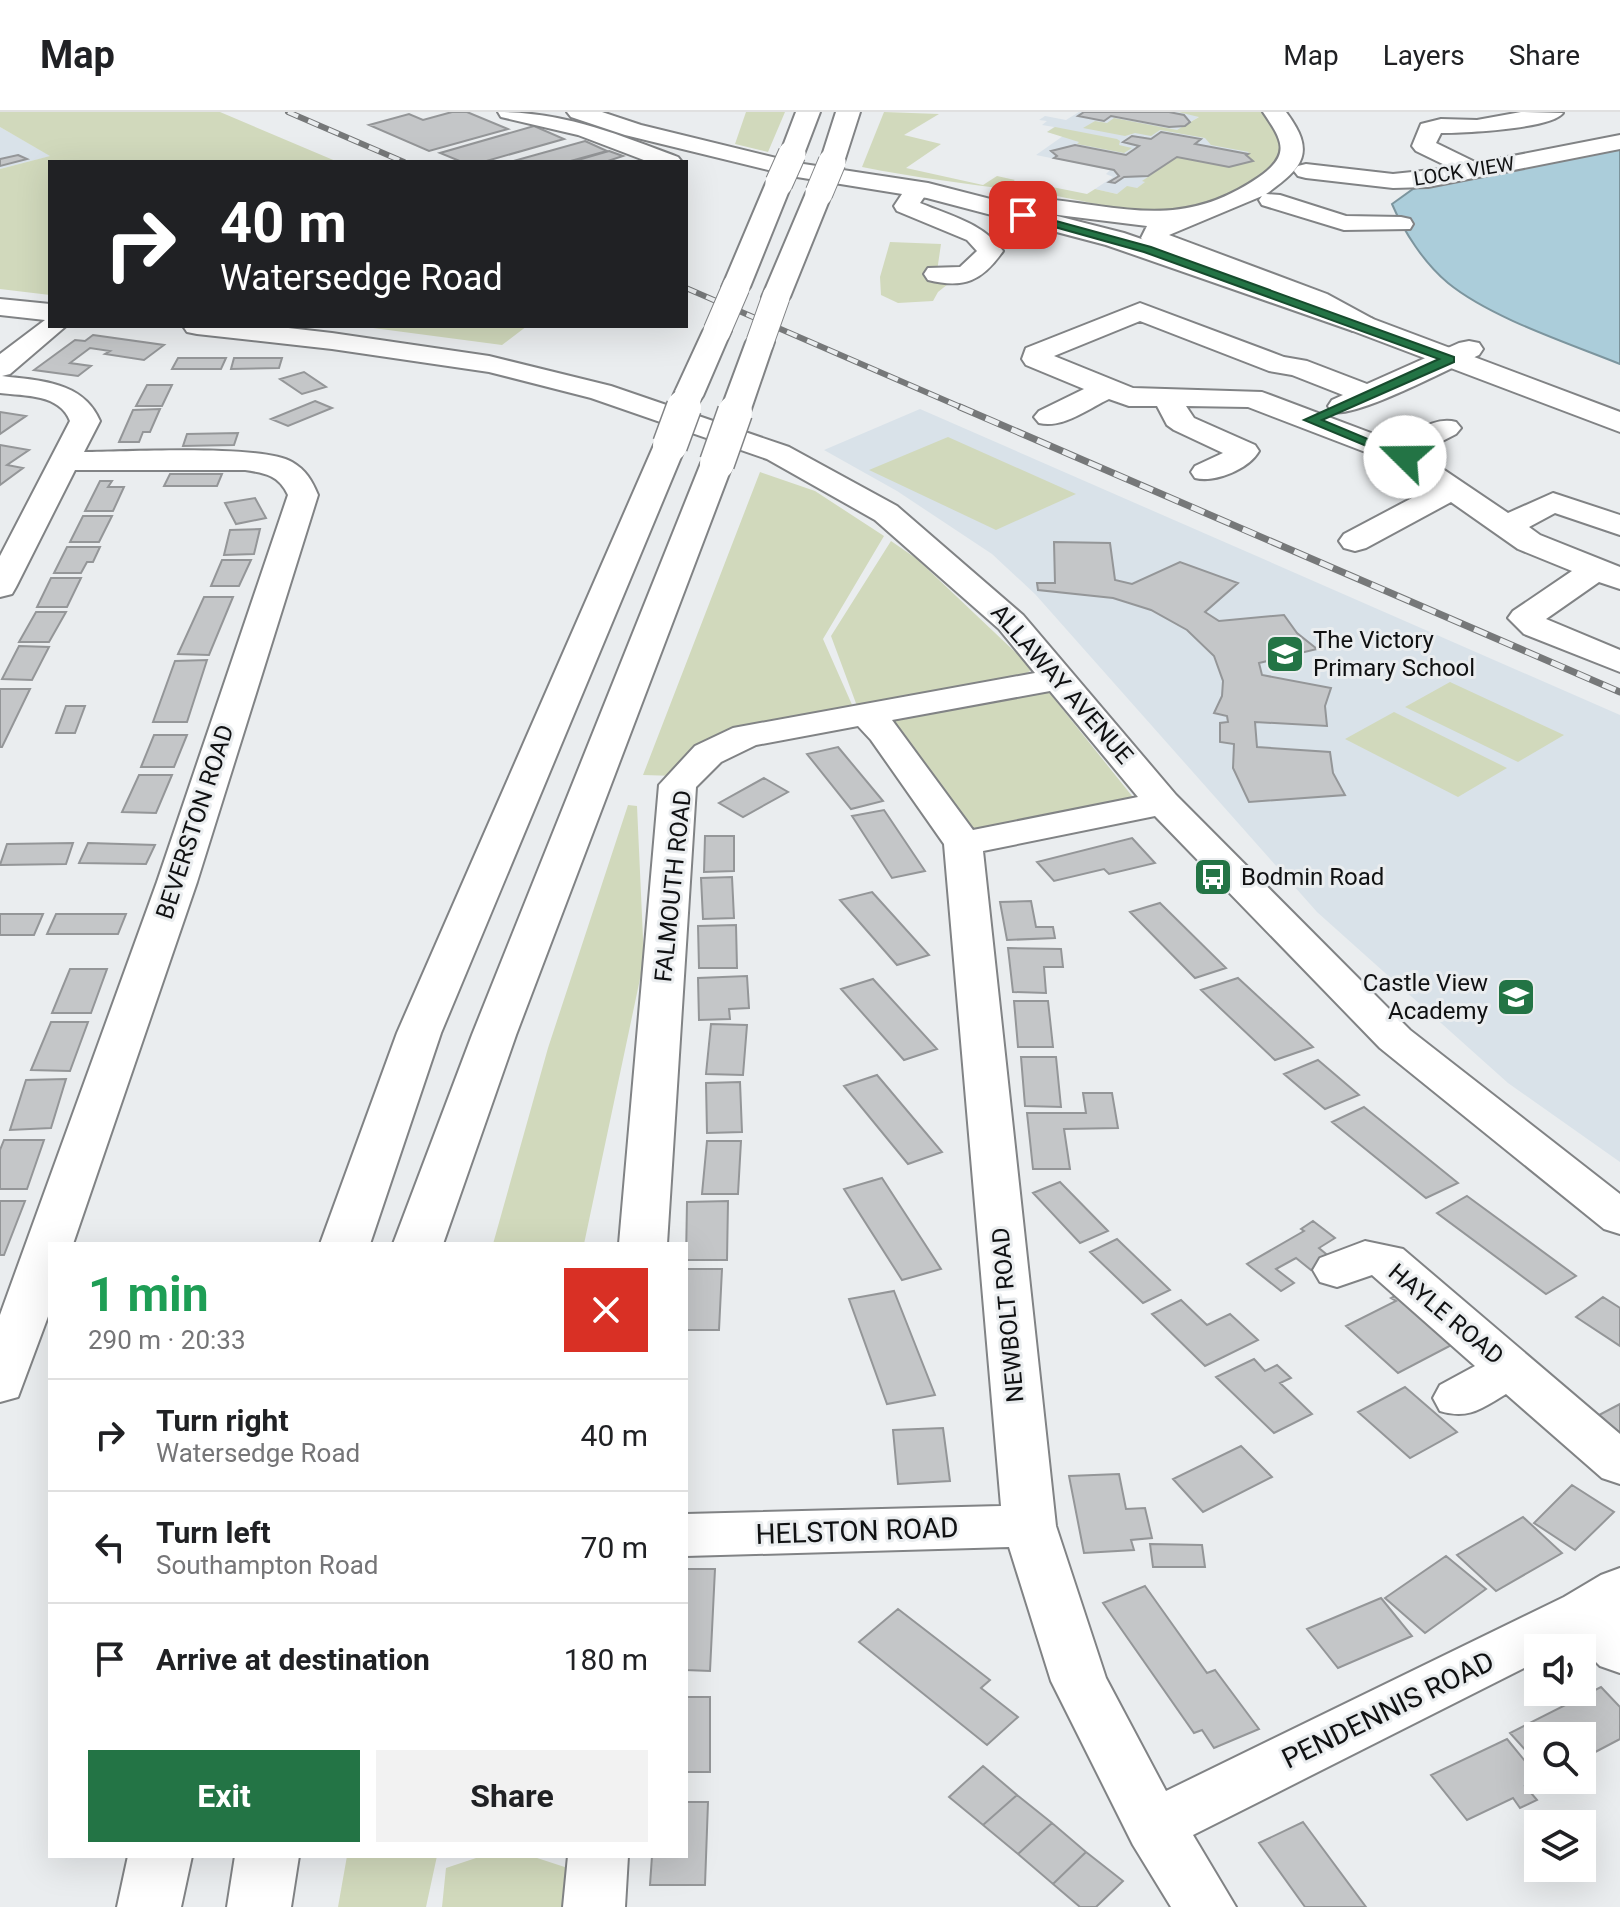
<!DOCTYPE html>
<meta charset="utf-8">
<style>
body{margin:0;font-family:Roboto,sans-serif;background:#f2f2f2;color:#202124;height:100vh;display:flex;flex-direction:column;font-size:30px;white-space:nowrap}
*{box-sizing:border-box;margin:0}
p{font-size:26px;color:#757577}
.icon{flex:none;width:44px;height:44px;fill:none;stroke:currentColor;stroke-width:2;stroke-linecap:round;stroke-linejoin:round}
.map{position:relative;flex:1;overflow:hidden}
.panel{position:absolute;left:48px;top:1130px;width:640px;height:616px;display:flex;flex-direction:column;background:#fff;border-radius:0px;box-shadow:0 8px 32px #0002}
.panel>*{flex:none}
.top-card{position:absolute;left:48px;top:48px;width:640px;height:168px;border-radius:0px;box-shadow:0 8px 32px #0002;background:#202124;color:#fff;overflow:hidden}
.buttons{position:absolute;left:1524px;top:1522px;display:grid;gap:16px}
.buttons a{display:grid;place-items:center;width:72px;height:72px;border-radius:0px;background:#fff;box-shadow:0 8px 32px #0002;font-size:40px}
.pin{position:absolute;display:grid;place-items:center;width:68px;height:68px;color:#fff;margin:-34px;border-radius:16px;box-shadow:0 4px 12px #0006}
.me{position:absolute;width:88px;margin:-44px;rotate:292deg;stroke-linejoin:round;filter:drop-shadow(0 0 6px #0008)}
.turn{display:flex;align-items:center;gap:28px;height:168px;padding:0 40px;font-size:36px}
.turn .icon{width:104px;height:104px;stroke-width:2.5}
.turn b{display:block;font-size:56px;line-height:68px}
.round{display:grid;place-items:center;flex:none;width:84px;height:84px;border-radius:0px;background:#f2f2f2}
.headline{display:flex;align-items:center;justify-content:space-between;height:136px;padding:0 40px}
h1{font-size:48px;font-weight:700;line-height:60px;color:#1e9e55}
.cta{display:flex;gap:16px;margin-top:auto;padding:16px 40px}
.cta a{flex:1;height:92px;border-radius:0px;background:#237445;color:#fff;font-size:32px;font-weight:700;line-height:92px;text-align:center}
.cta a+a{background:#f2f2f2;color:#202124}
ul{padding:0;list-style:none}
li{display:flex;align-items:center;gap:24px;height:112px;padding:0 40px;border-top:2px solid #e0e0e0}
li div{flex:1}
li b{display:block;font-size:30px}
li em{font-style:normal}
header{display:flex;align-items:center;gap:48px;box-sizing:border-box;height:112px;padding:0 40px;background:#fff;border-bottom:2px solid #e0e0e0}
header strong{font-size:38px}
nav{display:flex;gap:44px;margin-inline-start:auto;font-size:28px}
.map>svg:first-child{display:block}
.built{fill:#d9e2e9}
.green{fill:#d1d9bc}
.water{fill:#abcdda;stroke:#7c959e;stroke-width:2}
.building{fill:#c4c6c8;stroke:#949698;stroke-width:2}
.lines{fill:none;stroke-linecap:round;stroke-linejoin:round}
.minor-casing{stroke:#818385;stroke-width:4}
.major-casing{stroke:#818385;stroke-width:4}
.highway-casing{stroke:#818385;stroke-width:4}
.minor{fill:#fff;fill-rule:evenodd}
.major{fill:#fff;fill-rule:evenodd}
.highway{fill:#fff;fill-rule:evenodd}
.rail-far1-casing{stroke:#767879;stroke-width:6}
.rail-casing{stroke:#767879;stroke-width:7}
.rail-far1{stroke:#eaedef;stroke-width:4;stroke-dasharray:11;stroke-linecap:butt}
.rail{stroke:#eaedef;stroke-width:5;stroke-dasharray:14;stroke-linecap:butt}
.highway-bridge-far1-casing{stroke:#818385;stroke-width:29;stroke-linecap:butt}
.highway-bridge-casing{stroke:#818385;stroke-width:37;stroke-linecap:butt}
.highway-bridge-far1{stroke:#fff;stroke-width:27}
.highway-bridge{stroke:#fff;stroke-width:34}
.route{fill:#237445;stroke:#174b2d;stroke-width:2}
.labels{text-anchor:middle;dominant-baseline:central;stroke-width:6;stroke-linejoin:round;paint-order:stroke}
.far-street-label{font-size:20px;fill:#101112;stroke:#eaedef}
.poi-label{font-size:24px;fill:#101112;stroke:#eaedef;text-anchor:start}
.street-label{font-size:24px;fill:#101112;stroke:#eaedef}
.near-street-label{font-size:28px;fill:#101112;stroke:#eaedef}
</style>
<header>
<strong>Map</strong>
<nav><a>Map</a><a>Layers</a><a>Share</a></nav>
</header>
<div class="map">
<svg width="1620" height="1795" viewBox="0 0 1620 1795">
<rect width="100%" height="100%" fill="#eaedef"/>
<path class="built" d="M1079 0H1178L1200 4 1186 13 1240 26 1251 42 1231 57 1179 47 1137 76 1117 82 1095 77 1113 65 1106 62 1110 58 1036 43 1063 24 1047 20 1054 15 1042 13 1047 9 1039 8 1045 4 1066 8Z
M0 15 51 44 0 57Z
M920 297 1620 603V1050L1508 971 1317 800 1035 482 992 442 897 379 824 338Z"/>
<path class="green" d="M0 0H220L338 50H50V183L0 177V57L50 44 0 15Z
M746 0H785L768 40 735 32Z
M884 0 939 2 904 23 941 32 906 56 983 73 997 64 1015 68 1008 73 1045 80 1052 75 1087 82 1095 77 1117 82 1127 74 1137 76 1145 70 1142 69 1177 45 1229 55 1249 40 1211 33 1205 26 1160 18 1151 24 1135 21 1125 24 1083 16 1095 9 1107 11 1114 6 1177 18 1199 5 1178 0H1263L1277 14 1283 38C1270 60 1255 70 1233 80 1155 118 1109 90 1031 80 974 73 918 66 862 55Z
M1055 15 1117 27 1120 29 1119 33 1132 36 1124 41 1077 32 1079 30 1047 20Z
M890 130 941 132 936 166 948 167V172L938 180 933 189 898 191 881 183 880 165Z
M358 214 505 215 527 214 502 233Z
M948 325 1076 382 996 418 869 358Z
M760 360 815 379 884 424 823 527 853 595 676 664 643 663Z
M891 429 917 447 1033 557 1019 566 857 594 831 524Z
M1450 570 1564 623 1518 650 1405 595Z
M1044 574 1136 689 977 720 963 715 886 605Z
M1394 600 1507 656 1458 685 1345 627Z
M628 693 637 694 644 848 584 1132H493L548 936Z
M347 1744H437L426 1795H338Z
M482 1744H531L583 1761 580 1795H442L446 1756Z"/>
<path class="water" d="M1620 33V252C1568 231 1491 206 1448 171 1424 151 1404 120 1392 92L1413 77 1499 56Z"/>
<path class="building" d="M452 0H467L508 17 429 39 369 13 409 2 423 8Z
M1084 0H1169L1184 3 1190 10 1185 14 1169 15 1111 4 1104 9 1078 4Z
M534 14 564 27 483 50H462L440 41Z
M1161 20 1201 27 1195 32 1248 42 1246 43 1253 49 1229 55 1177 45 1148 64 1124 65 1115 71 1109 70 1119 64 1114 58 1054 46 1057 44 1051 39 1075 33 1126 43 1139 34 1123 30 1132 24 1151 27Z
M585 29 607 39 567 50H510Z
M609 39 623 44 605 50H571Z
M18 43 27 47 0 54V47Z
M93 223 164 233 144 248 105 242 110 239 90 236 70 251 91 254 78 264 34 258 75 228 85 229Z
M178 246H226L221 257H172Z
M234 246H282L279 256 231 257Z
M304 260 326 275 302 282 280 267Z
M147 273H172L162 294H136Z
M315 289 332 296 288 314 271 307Z
M160 297 150 320H143L139 330H119L133 298Z
M0 300 26 304 0 322Z
M238 321 234 333 183 334 187 322Z
M0 333 29 338 7 353 23 356 0 373Z
M170 362H222L217 374H164Z
M100 369H112L108 375H124L113 399H85Z
M255 386 266 406 236 412 225 391Z
M83 404H112L99 430H70Z
M260 417 254 442 224 443 230 418Z
M1054 430 1110 431 1115 468 1132 472 1180 450 1238 471 1205 500 1219 509 1284 503 1297 521 1317 537 1259 551 1262 563 1331 576 1325 594 1327 614 1255 610 1257 635 1330 640 1333 661 1345 683 1249 690 1233 656 1234 632 1220 630V611L1228 610 1227 604 1214 601 1222 584 1223 569 1214 544 1187 518 1151 498 1113 486 1038 478 1037 471H1055Z
M67 435H100L93 450H87L81 461H54Z
M222 448H251L239 474H211Z
M51 466H81L67 495H37Z
M204 485H233L209 543 178 542Z
M36 500H66L49 530H19Z
M19 534 49 535 32 568 2 567Z
M207 548 187 610H153L175 549Z
M0 577H30L2 635H0Z
M66 594H85L75 621H56Z
M154 623H187L174 655H141Z
M838 635 883 689 851 697 807 642Z
M139 663H172L156 701 122 700Z
M764 666 788 680 743 705 719 691Z
M884 698 925 759 892 766 852 704Z
M705 724H734V759L704 760Z
M1132 726 1155 751 1109 762 1104 757 1054 769 1037 750Z
M73 731 66 752 0 753 7 732Z
M88 731 155 733 146 752 79 751Z
M732 765 734 806 703 807 701 766Z
M872 780 929 843 897 853 840 788Z
M1031 789 1036 815H1053L1055 826 1007 828 1000 790Z
M1160 791 1226 856 1195 866 1130 800Z
M0 802H43L34 823H0Z
M56 802H126L118 822H47Z
M736 813 737 856H699L698 814Z
M1008 836 1061 837 1063 855H1044L1046 881 1013 880Z
M70 857H107L91 901H52Z
M747 864 749 896 729 897 730 907 699 908 698 866Z
M1238 866 1313 935 1275 948 1201 878Z
M873 867 937 937 904 948 841 877Z
M1014 889H1048L1053 935H1018Z
M51 910H88L70 959 31 958Z
M711 912 747 913 743 963 706 962Z
M1021 945H1056L1061 995 1025 994Z
M1318 948 1359 983 1325 997 1284 962Z
M877 963 942 1040 908 1052 844 974Z
M66 967 51 1016 10 1018 26 968Z
M740 970 742 1020 707 1021 706 971Z
M1083 981H1112L1118 1016 1064 1017 1070 1057H1033L1027 1001H1086Z
M1364 995 1458 1071 1426 1086 1332 1010Z
M4 1028H44L27 1077H0V1038Z
M707 1029H741L738 1082H702Z
M882 1066 941 1157 902 1168 844 1077Z
M1060 1070 1108 1119 1080 1131 1033 1081Z
M1467 1084 1576 1164 1546 1182 1437 1101Z
M0 1089H25L4 1143H0Z
M728 1089 727 1148H686L687 1090Z
M1313 1109 1335 1126 1319 1136 1331 1146 1311 1158 1296 1146 1276 1157 1294 1171 1281 1179 1247 1152 1304 1119 1301 1117Z
M1117 1127 1170 1178 1143 1191 1090 1140Z
M686 1157H722L719 1218H686Z
M1407 1178 1463 1227 1398 1261 1346 1214 1396 1189 1391 1186Z
M894 1179 935 1283 887 1292 849 1187Z
M1603 1185 1620 1196V1234L1576 1205Z
M1181 1188 1207 1213 1230 1202 1258 1228 1205 1254 1152 1202Z
M1254 1247 1265 1259 1277 1253 1291 1266 1280 1271 1312 1302 1274 1321 1216 1265Z
M1405 1275 1457 1320 1410 1346 1358 1300Z
M1620 1292V1323L1599 1303Z
M943 1316 950 1369 898 1372 893 1318Z
M1241 1334 1272 1365 1203 1400 1173 1367Z
M1119 1362 1126 1397 1145 1396 1152 1426 1131 1428 1134 1438 1084 1441 1069 1364Z
M1572 1373 1614 1400 1575 1438 1534 1411Z
M1523 1405 1562 1441 1496 1479 1457 1443Z
M1150 1432 1202 1433 1205 1455H1153Z
M1446 1444 1486 1477 1425 1521 1385 1486Z
M686 1457H715L710 1559 686 1558Z
M1145 1474 1207 1561 1215 1558 1259 1617 1214 1636 1202 1618 1194 1621 1103 1491Z
M1381 1486 1412 1524 1338 1556 1307 1517Z
M898 1497 990 1568 981 1576 1018 1605 987 1633 859 1530Z
M1601 1575 1620 1595V1627L1582 1647V1624H1538V1652L1510 1621Z
M686 1585H710V1660H686Z
M1507 1627 1538 1665V1668L1525 1674 1537 1688 1520 1696 1513 1686 1467 1708 1431 1663Z
M983 1654 1017 1683 983 1713 949 1685Z
M1017 1683 1052 1711 1018 1742 983 1713Z
M686 1690H708L705 1773H650L652 1744H686Z
M1303 1710 1366 1795H1305L1259 1731Z
M1052 1711 1086 1740 1053 1772 1018 1742Z
M1086 1740 1123 1769 1096 1795H1080L1053 1772Z"/>
<g class="lines">
<g class="minor-casing">
<path id="minor" d="M498 0C564 0 617 22 678 45L682 50H649L578 23 501 5Z
M1263 0H1286C1316 40 1304 55 1266 82L1280 83 1346 104 1401 105 1410 107 1413 112 1410 117 1344 118 1262 93 1259 88 1262 84 1169 123 1327 182 1373 207 1377 213 1373 219H1353L1309 194 1145 131 1141 126 1147 114 1034 100 1025 98 1022 93 1025 88 1034 86C1121 93 1179 120 1259 65 1292 42 1282 28 1263 0Z
M1521 0 1563 1C1551 17 1463 21 1441 21L1436 31 1477 51 1620 23V37L1428 75 1393 76 1306 66 1298 64 1294 59 1298 54 1306 52 1393 62 1451 56 1416 39 1412 34 1421 12 1441 7 1477 8Z
M917 71 926 73 929 78 920 91C951 104 983 111 1003 139 982 169 964 177 928 168L924 162 928 156 960 155 977 139 967 128 897 99 894 94 908 73Z
M0 187 50 192V214H66L10 262 2 264C40 269 83 269 100 309L84 340C125 340 262 332 292 350 306 358 312 369 318 383L197 770 73 1132H50V1199L18 1285 0 1290V1203L157 770 288 383C279 363 265 361 245 358H75L16 475 12 482 0 485V444L70 309C60 282 25 284 0 281V242L45 208 0 203Z
M1140 191 1284 245 1307 249 1367 272 1459 231 1469 229 1479 231 1483 237 1479 243C1450 256 1357 306 1332 300L1328 294 1332 288 1343 283 1292 263 1269 259 1140 209 1054 244 1133 276 1262 280 1395 330C1414 321 1435 304 1456 310L1461 316 1456 322 1419 341 1508 401 1553 381 1620 403V423L1555 401 1529 415 1540 423 1620 455V477L1599 470 1546 507 1620 538V560L1524 522 1508 506 1513 499 1572 459 1518 437 1451 390 1366 436 1355 439 1344 436 1339 429 1344 422 1431 376 1394 351 1248 295 1186 294 1194 306 1255 333 1259 339C1249 357 1215 371 1195 366L1191 360 1195 354 1223 341 1174 318 1167 313 1157 294H1129L1109 287C1088 297 1062 317 1039 311L1034 305 1039 299 1084 277 1026 253 1022 247 1026 236Z
M183 214H271L332 221 489 244 611 274 789 335 897 394 1023 503 1176 683 1410 918 1620 1082V1122L1604 1117 1380 936 1155 704 983 739 1056 1414 1106 1566 1166 1679 1564 1485 1601 1463 1620 1456V1561L1600 1554 1576 1530 1564 1536H1538V1549L1193 1723 1236 1795H1171L1133 1733 1051 1569 1009 1435 686 1444V1402L1001 1394 944 732 871 628 858 614 756 633 721 650 696 675 667 1132H619L659 673 695 634 733 616 1035 561 999 517 875 408 767 347 591 286 489 260 332 237 197 222 187 220ZM1050 579 1138 685 973 718 892 608Z
M1365 1129 1403 1137 1620 1322V1372L1602 1366 1506 1282C1482 1296 1469 1308 1440 1299L1433 1286 1440 1273 1475 1254 1372 1163 1337 1175 1320 1170 1313 1158 1320 1146Z
M568 1744H628L625 1795H563Z"/>
</g>
<g class="major-casing">
<path id="major" d="M567 0H602L641 13 797 51 928 71 1124 121 1373 207 1620 300V320L1353 219 1106 133 927 86 797 65 625 23 571 5Z"/>
</g>
<g class="highway-casing">
<path id="highway" d="M796 0H820L804 42 801 47H783L780 42Z
M836 0H860L844 50 841 55H823L820 50Z
M779 63 788 66 792 71 750 175 746 181 736 183 726 181 722 175 766 71 770 66Z
M819 73 828 76 832 81 790 185 786 191 776 193 766 191 762 185 806 81 810 76Z
M717 210 727 213 731 219 703 284 699 290 688 293 677 290 673 284 703 219 707 213Z
M760 221 770 224 774 230 750 300 746 306 735 309 724 306 720 300 746 230 750 224Z
M670 324 681 326 686 333 441 921 370 1132H320L397 921 654 333 659 326Z
M717 342 728 344 733 351 516 923 443 1132H393L472 923 701 351 706 344Z
M128 1744H192L181 1795H117Z
M235 1744H299L291 1795H227Z"/>
</g>
<use href="#minor" class="minor"/>
<use href="#major" class="major"/>
<use href="#highway" class="highway"/>
<g class="rail-far1-casing">
<path id="rail-far1" d="M288 0 404 50
M686 176 965 297"/>
</g>
<g class="rail-casing">
<path id="rail" d="M960 295 1620 580"/>
</g>
<use href="#rail-far1" class="rail-far1"/>
<use href="#rail" class="rail"/>
<g class="highway-bridge-far1-casing">
<path id="highway-bridge-far1" d="M779 71 792 42
M819 81 832 50
M717 219 736 175
M760 230 776 185
M683 297 688 284"/>
</g>
<g class="highway-bridge-casing">
<path id="highway-bridge" d="M670 333 684 295
M717 351 735 300"/>
</g>
<use href="#highway-bridge-far1" class="highway-bridge-far1"/>
<use href="#highway-bridge" class="highway-bridge"/>
</g>
<path class="route" d="M1023 100 1151 135 1454 245V250L1322 308 1411 345 1400 348 1304 308 1439 247 1144 140 1019 105 1017 103Z"/>
<defs>
<g id="school-square" transform="scale(2)"><rect x="-9" y="-9" width="18" height="18" rx="4" fill="#237445" stroke="#eaedef"/><path d="M0-5L7-2L0 1L-7-2ZM-4 1L0 2.5L4 1V4Q0 6-4 4Z" fill="#fff"/></g>
<g id="bus-square" transform="scale(2)"><rect x="-9" y="-9" width="18" height="18" rx="4" fill="#237445" stroke="#eaedef"/><path d="M-5-6H5V4H4V6H2V4H-2V6H-4V4H-5ZM-3.5-4V0h7V-4ZM-3.5 1.2v1.5H-2V1.2ZM2 1.2v1.5H3.5V1.2Z" fill="#fff"/></g>
</defs>
<g fill-rule="evenodd">
<use href="#school-square" x="1285" y="542"/>
<use href="#bus-square" x="1213" y="765"/>
<use href="#school-square" x="1516" y="885"/>
</g>
<g class="labels">
<g class="far-street-label">
<text transform="translate(1464 59) rotate(-9)">LOCK VIEW</text>
</g>
<g class="poi-label">
<text x="1313" y="528">The Victory<tspan x="1313" dy="28">Primary School</tspan></text>
<text x="1241" y="765">Bodmin Road</text>
<text x="1488" y="871" text-anchor="end">Castle View<tspan x="1488" dy="28">Academy</tspan></text>
</g>
<g class="street-label">
<text transform="translate(1062 572) rotate(49)">ALLAWAY AVENUE</text>
<text transform="translate(195 710) rotate(-72)">BEVERSTON ROAD</text>
<text transform="translate(673 774) rotate(-84)">FALMOUTH ROAD</text>
<text transform="translate(1446 1202) rotate(40)">HAYLE ROAD</text>
<text transform="translate(1008 1203) rotate(-95)">NEWBOLT ROAD</text>
</g>
<g class="near-street-label">
<text transform="translate(857 1419) rotate(-2)">HELSTON ROAD</text>
<text transform="translate(1388 1598) rotate(-26)">PENDENNIS ROAD</text>
</g>
</g>
</svg>
<div class="buttons">
<a><svg class="icon" aria-label="sound" viewBox="0 0 24 24"><path d="M4 9h4l5-4v14l-5-4H4zM17 9q2 3 0 6"/></svg></a>
<a><svg class="icon" aria-label="search" viewBox="0 0 24 24"><circle cx="10" cy="10" r="6"/><path d="M15 15l6 6"/></svg></a>
<a><svg class="icon" aria-label="layers" viewBox="0 0 24 24"><path d="M12 4l9 5-9 5-9-5zM3 14l9 5 9-5"/></svg></a>
</div>
<div class="pin" style="left:1023px;top:103px;background:#d93025"><svg class="icon" aria-label="arrive" viewBox="0 0 24 24"><path d="M6 21V4h12l-3 4 3 4H6"/></svg></div>
<svg class="me" style="left:1405px;top:345px" viewBox="-20 -20 40 40"><circle r="19" fill="#fff"/><path d="M0-13L10 11 0 6-10 11z" fill="#237445"/></svg>
<div class="top-card">
<div class="turn"><svg class="icon" aria-label="right" viewBox="0 0 24 24"><path d="M7 20v-9h11M14 6l5 5-5 5"/></svg><div><b>40 m</b>Watersedge Road</div></div>
</div>
<section class="panel">
<div class="headline"><div><h1>1 min</h1><p>290 m · 20:33</p></div><a class="round" style="background:#d93025;color:#fff"><svg class="icon" aria-label="close" viewBox="0 0 24 24"><path d="M6 6l12 12M18 6L6 18"/></svg></a></div>
<ul>
<li><svg class="icon" aria-label="right" viewBox="0 0 24 24"><path d="M7 20v-9h11M14 6l5 5-5 5"/></svg><div><b>Turn right</b><p>Watersedge Road</p></div><em>40 m</em></li>
<li><svg class="icon" aria-label="left" viewBox="0 0 24 24"><path d="M17 20v-9H6M10 6l-5 5 5 5"/></svg><div><b>Turn left</b><p>Southampton Road</p></div><em>70 m</em></li>
<li><svg class="icon" aria-label="arrive" viewBox="0 0 24 24"><path d="M6 21V4h12l-3 4 3 4H6"/></svg><div><b>Arrive at destination</b></div><em>180 m</em></li>
</ul>
<div class="cta"><a>Exit</a><a>Share</a></div>
</section>
</div>
